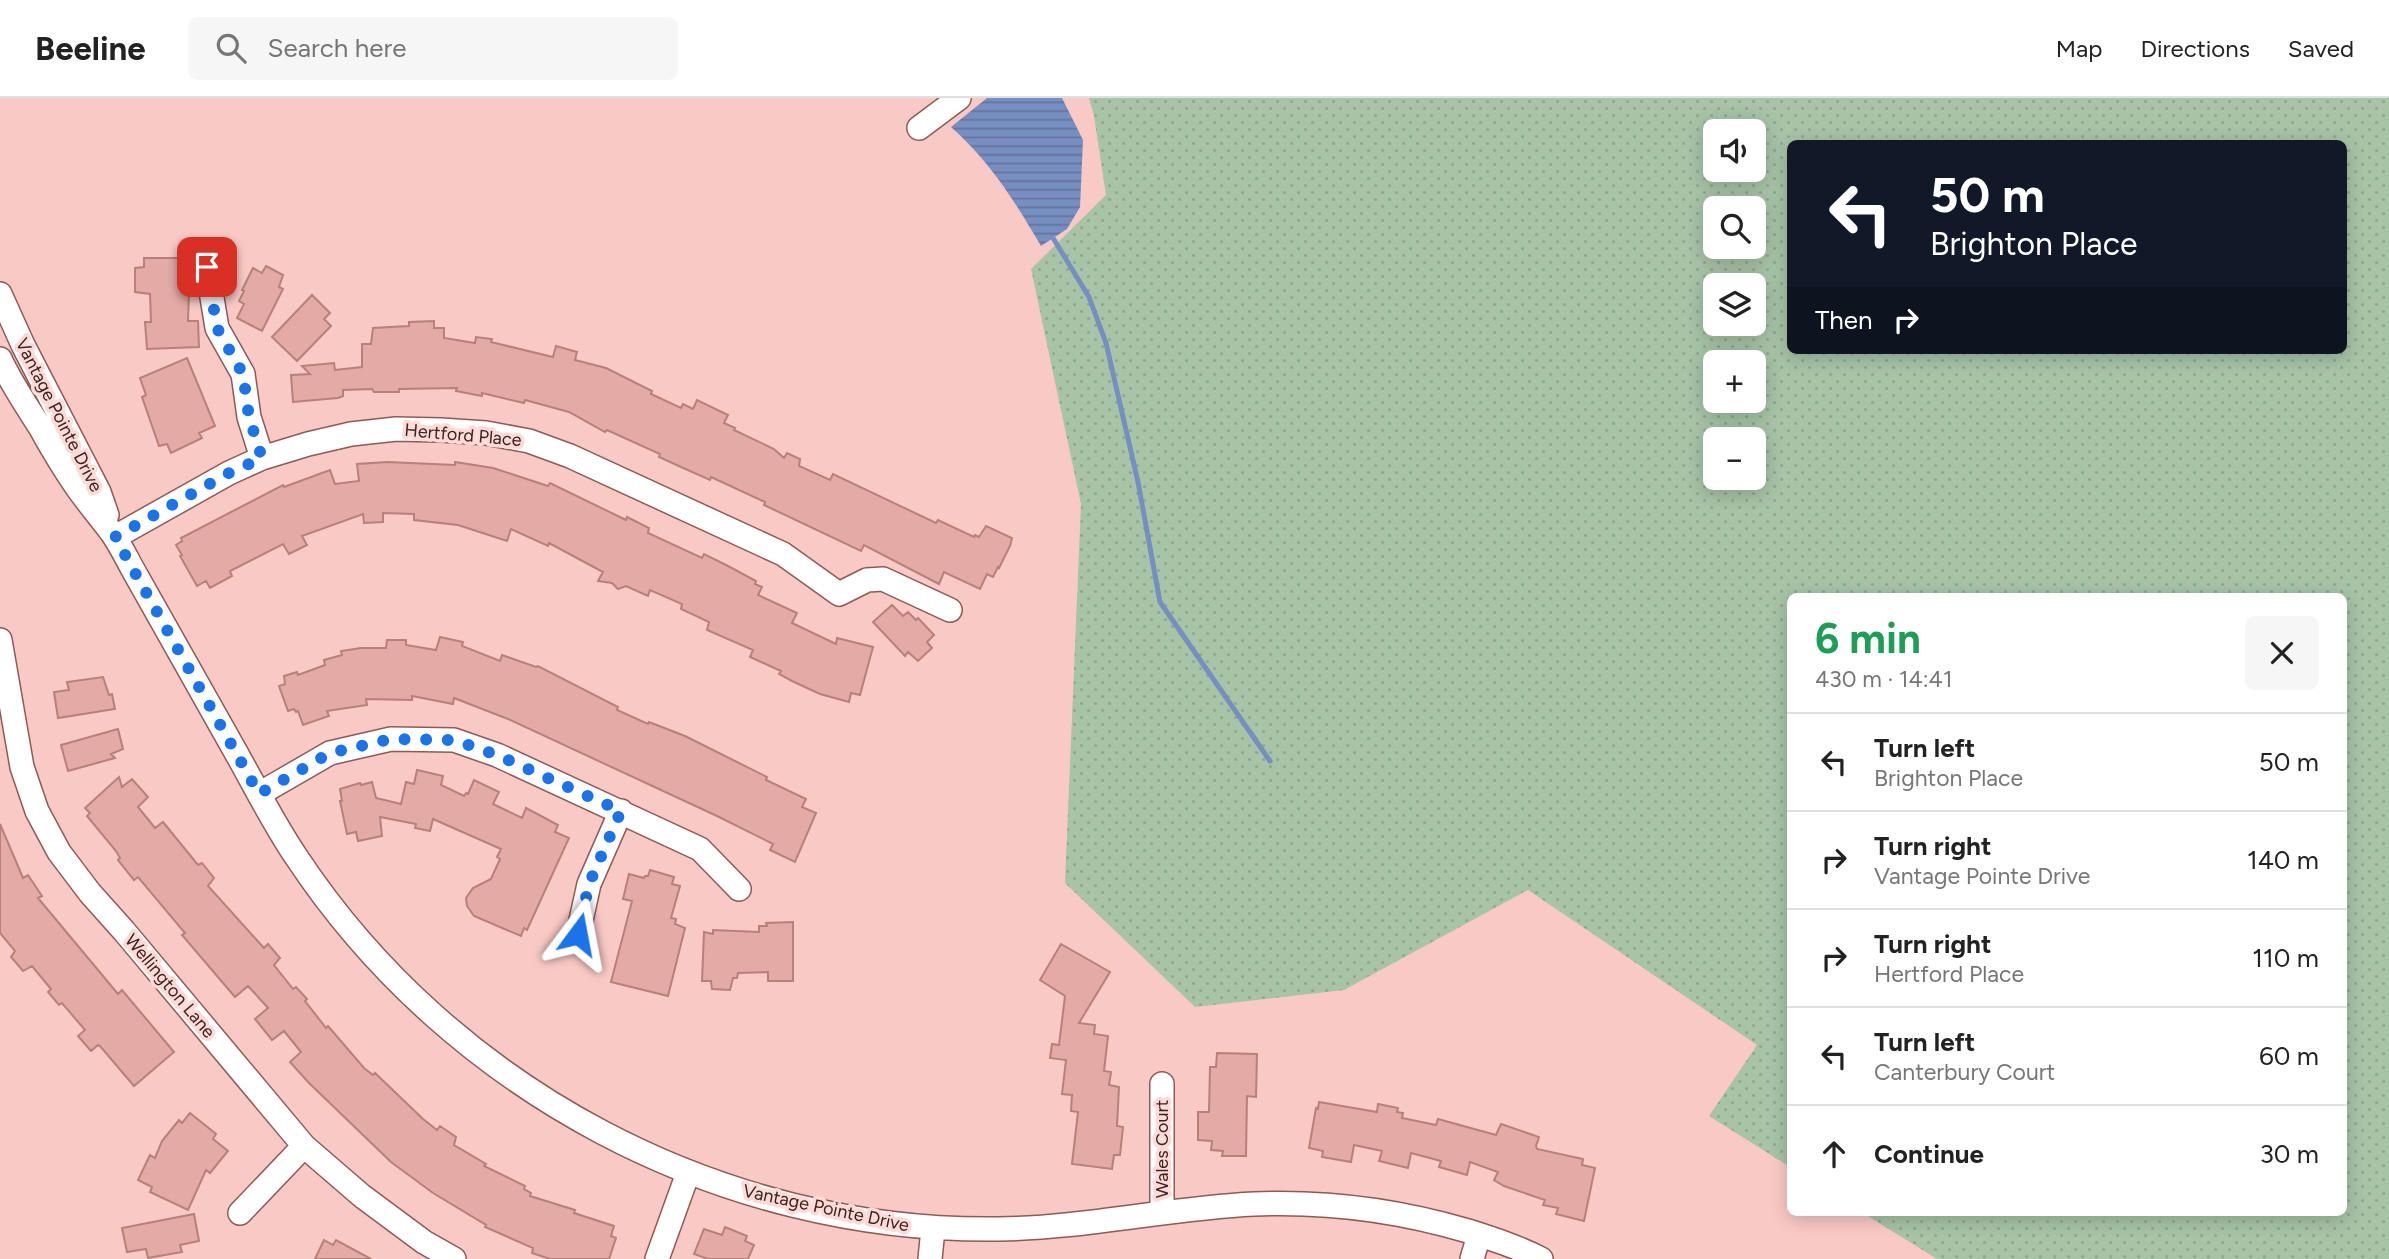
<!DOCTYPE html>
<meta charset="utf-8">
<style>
body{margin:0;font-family:Figtree,sans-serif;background:#f6f6f6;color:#222;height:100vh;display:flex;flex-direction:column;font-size:26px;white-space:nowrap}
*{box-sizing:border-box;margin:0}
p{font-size:23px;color:#767676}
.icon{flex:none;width:38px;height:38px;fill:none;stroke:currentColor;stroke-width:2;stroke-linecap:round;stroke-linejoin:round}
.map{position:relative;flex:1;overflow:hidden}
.side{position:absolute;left:1787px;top:495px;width:560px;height:623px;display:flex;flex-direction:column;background:#fff;border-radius:10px;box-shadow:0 4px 18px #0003}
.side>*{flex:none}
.banner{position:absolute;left:1787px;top:42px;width:560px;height:214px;border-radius:10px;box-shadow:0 4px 18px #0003;background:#111827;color:#fff;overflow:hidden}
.buttons{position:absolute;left:1703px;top:21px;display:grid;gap:14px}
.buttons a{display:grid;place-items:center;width:63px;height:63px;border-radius:10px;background:#fff;box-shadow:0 4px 18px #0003;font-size:35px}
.pin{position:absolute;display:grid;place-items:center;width:60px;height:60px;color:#fff;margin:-30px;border-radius:14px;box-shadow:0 4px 10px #0006}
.me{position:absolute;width:77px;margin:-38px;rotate:13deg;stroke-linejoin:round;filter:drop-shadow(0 0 5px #0008)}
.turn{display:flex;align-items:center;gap:24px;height:147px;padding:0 28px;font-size:32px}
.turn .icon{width:91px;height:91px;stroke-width:2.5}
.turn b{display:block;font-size:49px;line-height:60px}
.then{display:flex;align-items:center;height:66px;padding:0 28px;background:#0003;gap:14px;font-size:26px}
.round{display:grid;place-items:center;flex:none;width:74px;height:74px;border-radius:10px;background:#f6f6f6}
.overview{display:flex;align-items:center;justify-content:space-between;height:119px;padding:0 28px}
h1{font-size:42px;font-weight:700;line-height:52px;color:#1e9e55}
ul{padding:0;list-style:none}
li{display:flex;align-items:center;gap:21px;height:98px;padding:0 28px;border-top:2px solid #e0e0e0}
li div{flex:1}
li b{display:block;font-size:26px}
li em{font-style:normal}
header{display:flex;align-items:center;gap:42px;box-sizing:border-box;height:98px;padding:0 35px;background:#fff;border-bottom:2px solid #e0e0e0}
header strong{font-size:33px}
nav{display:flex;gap:38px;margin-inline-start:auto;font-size:24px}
.search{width:490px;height:63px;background:#f6f6f6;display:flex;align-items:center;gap:18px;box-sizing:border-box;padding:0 24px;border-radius:10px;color:#767676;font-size:26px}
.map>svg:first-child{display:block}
.grass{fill:url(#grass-dots);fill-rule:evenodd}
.water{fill:url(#water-rules)}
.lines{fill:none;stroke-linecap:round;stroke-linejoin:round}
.stream{stroke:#778ec1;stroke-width:5}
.building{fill:#e4aaa5;stroke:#b7807b;stroke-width:2}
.minor-casing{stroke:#8e5a56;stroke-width:26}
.minor{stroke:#fff;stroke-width:23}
.route{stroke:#1a73e8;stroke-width:12;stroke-dasharray:0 21.6}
.labels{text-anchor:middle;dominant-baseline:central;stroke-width:7;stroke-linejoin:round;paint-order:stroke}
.street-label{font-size:18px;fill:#392321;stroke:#ffdad6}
</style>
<header>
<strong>Beeline</strong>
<div class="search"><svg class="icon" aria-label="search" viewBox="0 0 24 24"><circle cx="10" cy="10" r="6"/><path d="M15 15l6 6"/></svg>Search here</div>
<nav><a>Map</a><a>Directions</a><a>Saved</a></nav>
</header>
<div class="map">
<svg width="2389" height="1161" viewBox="0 0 2389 1161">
<defs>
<pattern id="grass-dots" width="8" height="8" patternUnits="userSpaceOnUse" patternTransform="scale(1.75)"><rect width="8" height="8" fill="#a7c4a7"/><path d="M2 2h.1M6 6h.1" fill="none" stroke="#90a88f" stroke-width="1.8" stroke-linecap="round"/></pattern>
<pattern id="water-rules" width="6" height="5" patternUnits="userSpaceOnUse" patternTransform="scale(1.75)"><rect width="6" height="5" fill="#778ec1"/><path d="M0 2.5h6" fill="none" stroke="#63749c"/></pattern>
</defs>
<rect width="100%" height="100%" fill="#f9c9c5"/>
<path class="grass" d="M1089 0H2389V1161H1937L1863 1115H2343V499H1790V1069L1709 1018 1757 947 1528 792 1344 892 1195 909 1065 785 1081 406 1031 171 1106 97 1094 18ZM1715 33H1754V72H1715ZM1790 46H2343V252H1790ZM1715 110H1754V149H1715ZM1715 187H1754V226H1715ZM1715 264H1754V303H1715ZM1715 341H1754V380H1715Z"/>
<path class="water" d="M987 0H1062L1083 42 1080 109 1067 131 1041 148C1014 102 991 65 951 29Z"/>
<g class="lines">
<path class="stream" d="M1053 140 1089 199 1106 245 1138 384 1160 504 1270 663"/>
</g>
<path class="building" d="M144 160H178V162H190V171H193V195H189L188 223H198L199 249 147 251 145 224H151L150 196 135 194V170L144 169Z
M266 168 283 177 279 189 283 191 262 233 237 220 244 206 239 203 244 193 242 192 253 170 262 175Z
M312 197 330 215 324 221 331 228 297 263 272 239Z
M434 223V230H444V240L475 245 476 239 492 241 491 244 553 259 556 248 577 254 575 262 606 270 652 293 651 296 681 310 683 306 693 311 697 302 728 317 724 325 735 330 734 332 774 351 784 360 787 355 800 361 799 368 830 382 833 376 936 425 938 422 974 439 975 437 979 439 986 428 1012 440 1010 448 999 470 998 469 993 479 987 476 980 491 944 474 939 486 864 447 861 453 764 407 765 404 711 379 710 382 681 369 659 359 660 356 607 332 605 334 569 314 525 302 524 305 482 295V298L456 293 457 290 399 291V294H374L372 291 343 292V298L338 300 293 304 291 277 310 276 302 268 334 265 335 272 362 269V246H371L373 230 409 228V224Z
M187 260 215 328 199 335 202 340 171 355 167 346 159 348 142 299 146 297 140 280Z
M387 364 455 367V364L493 370 548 388 550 385 626 422 627 419 649 430 648 435 702 460 704 456 728 468 756 483 755 486 762 489 758 497 797 515 792 525 836 546 837 540 873 549 860 597 851 595 849 604 820 596 792 583 779 576 781 573 750 559 753 552 707 532 709 524 681 511 682 506 650 492 648 498 626 488 618 491 612 485 598 483 603 474 549 445 548 448 511 431 507 443 458 427 414 422V416L383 415V424L364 425 363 416 302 438 307 447 289 456 283 446 230 473 232 478 210 490 206 483 197 488 180 458 182 457 176 447 182 443 181 440 283 387 284 389 330 372 335 386 359 383 357 366Z
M892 507 903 518 908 514 916 522 918 520 934 537 927 544 932 550 918 563 908 554 905 558 873 524Z
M440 539 463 544 462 548 500 563 502 557 536 569 538 568 618 609 617 612 648 626 649 624 685 638 767 679 766 682 806 701 802 709 816 715 795 764 770 752 773 746 717 718 508 621 454 600 453 606 412 598V602L366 601 367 607 327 613 329 618 303 627 298 613 296 614 294 611 288 613 279 588 285 586 284 578 297 574 298 577 325 567 324 562 342 557 341 553 361 550H386L387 542H406V547L436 552Z
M103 579 109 597 112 596 115 611 58 620 54 594 69 592 67 584Z
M118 631 123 651 111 656 115 660 68 673 61 647Z
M417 672 443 678 441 687 464 698 466 695 468 696 474 682 499 694 493 706 522 720 526 710 558 727 555 734 569 740 527 832 524 830 521 838 474 818 467 808 466 800 473 790 491 781 500 761 497 759 501 751 433 721 430 733 415 730 416 726 380 719 382 738 358 743 356 734 347 736 340 703H342L340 691 360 685 361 687 372 684 376 700 401 706 406 684 414 686Z
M119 679 122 689 132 681 148 699 138 709 155 730 163 724 198 767 202 765 214 780 208 788 264 850 268 846 280 860 274 867 293 891 296 889 307 901 305 903 326 930 328 928 364 970 373 977 375 975 423 1021 437 1032 440 1028 456 1039 454 1047 486 1066 484 1068 525 1088 524 1091 531 1095 530 1098 575 1112 574 1115 614 1128 611 1138 616 1140 609 1161H550L532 1155 533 1150 485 1129 486 1127 433 1095 391 1064 309 985 290 964 301 954 284 933 272 942 255 921 268 910 248 888 235 899 182 837 185 835 138 779 134 782 118 762 120 760 116 753 87 718 90 715 85 710Z
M0 726 23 780 28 777 42 798 38 800 118 896 122 892 174 954 134 988 100 948 98 947 91 953 78 938 85 932 62 905 59 907 48 894 51 891 32 868 23 873 11 859 15 853 0 835Z
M650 772 674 779 672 786 680 788 671 820 676 821 675 826 685 830 668 898 611 884 632 803 623 801 629 776 644 780 645 778H648Z
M793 824V883H768V874L738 875 737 880H733L730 892 712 891 711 883H702L704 834 713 836V832L759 834V828H767L766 825Z
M1061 846 1110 874 1079 925 1095 927 1094 936 1108 938 1104 973 1111 974 1109 987 1119 989 1117 1028 1123 1029 1120 1057H1114L1112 1071 1072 1066 1078 1014 1071 1013 1072 997 1062 996 1066 962 1050 960 1052 946 1059 947 1065 898 1040 882Z
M1217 955 1257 956 1256 999 1247 998 1246 1058H1222L1223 1053 1211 1052 1212 1043 1198 1042V1014H1209L1210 969H1216Z
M1319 1004 1377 1014 1378 1006 1398 1010 1397 1014 1403 1015 1402 1020 1436 1027 1438 1021 1496 1037 1501 1026 1539 1039 1536 1048 1537 1051 1583 1061 1582 1067 1595 1070 1584 1123 1556 1116 1558 1110 1543 1107 1545 1102 1504 1088 1494 1082 1498 1074 1470 1064 1467 1077 1439 1069 1441 1063 1411 1055 1408 1070 1379 1063 1382 1053 1354 1047 1351 1064 1322 1059 1323 1053 1309 1050 1316 1010 1318 1011Z
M190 1015 216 1036 213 1041 228 1053 210 1075 206 1072 188 1112 150 1094 152 1089 138 1082 150 1057 155 1060 162 1043 179 1022 182 1025Z
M194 1116 199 1143 180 1147 182 1154 148 1160 146 1151 127 1154 122 1130Z
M725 1129 747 1138 745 1143 754 1147 748 1161H708L694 1156 704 1131 722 1137Z
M324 1142 333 1147 336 1142 371 1161H315Z"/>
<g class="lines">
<g class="minor-casing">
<path id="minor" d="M919 30 959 0
M207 169 217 230 243 276 249 319 262 360
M0 196 23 247 99 394 107 417
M0 261C11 285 26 307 40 329 51 349 63 369 76 388 87 404 100 419 112 435 121 448 128 463 136 477 170 538 204 598 238 658 257 692 275 728 297 760 451 992 721 1135 999 1131 1085 1130 1169 1110 1254 1106 1328 1103 1397 1112 1468 1133 1493 1141 1518 1149 1541 1161
M115 439 229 375 262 360 308 346 351 336 396 331 441 332 486 335 529 343 570 358 783 456 839 496 867 482 883 481 950 512
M0 542 22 669 37 713 59 754 90 795 124 833 304 1048 362 1098 424 1144 454 1161
M259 696 330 655 391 641 454 642 497 657 700 751 739 791
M578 836 589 786 621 713
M240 1115 304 1048
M1162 1115V986
M657 1161 688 1075
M930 1161 933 1131
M1472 1161 1479 1137"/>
</g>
<use href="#minor" class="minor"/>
</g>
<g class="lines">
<path class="route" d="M207 169 217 230 243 276 249 319 262 360 229 375 115 439 259 696 330 655 391 641 454 642 497 657 621 713 589 786 578 836"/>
</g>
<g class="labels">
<g class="street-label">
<text transform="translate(59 317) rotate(63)">Vantage Pointe Drive</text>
<text transform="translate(463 337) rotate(5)">Hertford Place</text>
<text transform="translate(170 888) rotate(50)">Wellington Lane</text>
<text transform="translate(1162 1051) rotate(-90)">Wales Court</text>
<text transform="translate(826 1110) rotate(12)">Vantage Pointe Drive</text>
</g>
</g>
</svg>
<div class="buttons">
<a><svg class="icon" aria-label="sound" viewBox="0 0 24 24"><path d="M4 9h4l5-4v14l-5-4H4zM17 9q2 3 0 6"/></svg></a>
<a><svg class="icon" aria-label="search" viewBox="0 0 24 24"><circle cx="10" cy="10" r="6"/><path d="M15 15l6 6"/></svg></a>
<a><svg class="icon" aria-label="layers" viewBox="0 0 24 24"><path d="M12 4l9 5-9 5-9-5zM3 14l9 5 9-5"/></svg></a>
<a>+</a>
<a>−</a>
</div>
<div class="pin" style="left:207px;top:169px;background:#d93025"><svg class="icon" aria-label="arrive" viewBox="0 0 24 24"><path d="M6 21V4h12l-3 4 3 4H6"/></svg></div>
<svg class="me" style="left:578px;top:836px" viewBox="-20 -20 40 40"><path d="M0-17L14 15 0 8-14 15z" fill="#1a73e8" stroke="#fff" stroke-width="4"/></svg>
<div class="banner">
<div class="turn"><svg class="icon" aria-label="left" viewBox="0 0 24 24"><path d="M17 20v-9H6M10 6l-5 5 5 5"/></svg><div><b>50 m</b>Brighton Place</div></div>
<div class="then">Then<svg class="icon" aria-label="right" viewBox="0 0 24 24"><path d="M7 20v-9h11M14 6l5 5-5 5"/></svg></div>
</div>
<section class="side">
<div class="overview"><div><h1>6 min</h1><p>430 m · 14:41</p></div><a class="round"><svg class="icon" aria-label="close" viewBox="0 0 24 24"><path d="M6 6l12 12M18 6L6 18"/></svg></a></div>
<ul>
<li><svg class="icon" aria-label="left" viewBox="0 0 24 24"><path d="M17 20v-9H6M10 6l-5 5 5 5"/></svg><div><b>Turn left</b><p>Brighton Place</p></div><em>50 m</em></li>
<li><svg class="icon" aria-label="right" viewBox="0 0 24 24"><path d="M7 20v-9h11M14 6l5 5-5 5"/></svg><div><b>Turn right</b><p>Vantage Pointe Drive</p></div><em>140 m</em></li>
<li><svg class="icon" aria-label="right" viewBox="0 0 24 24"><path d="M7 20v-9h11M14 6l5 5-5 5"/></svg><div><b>Turn right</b><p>Hertford Place</p></div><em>110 m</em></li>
<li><svg class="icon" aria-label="left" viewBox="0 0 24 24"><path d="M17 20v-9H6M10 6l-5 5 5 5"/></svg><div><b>Turn left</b><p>Canterbury Court</p></div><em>60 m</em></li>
<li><svg class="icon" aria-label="ahead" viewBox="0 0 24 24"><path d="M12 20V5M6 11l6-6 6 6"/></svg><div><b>Continue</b></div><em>30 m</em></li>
</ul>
</section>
</div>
